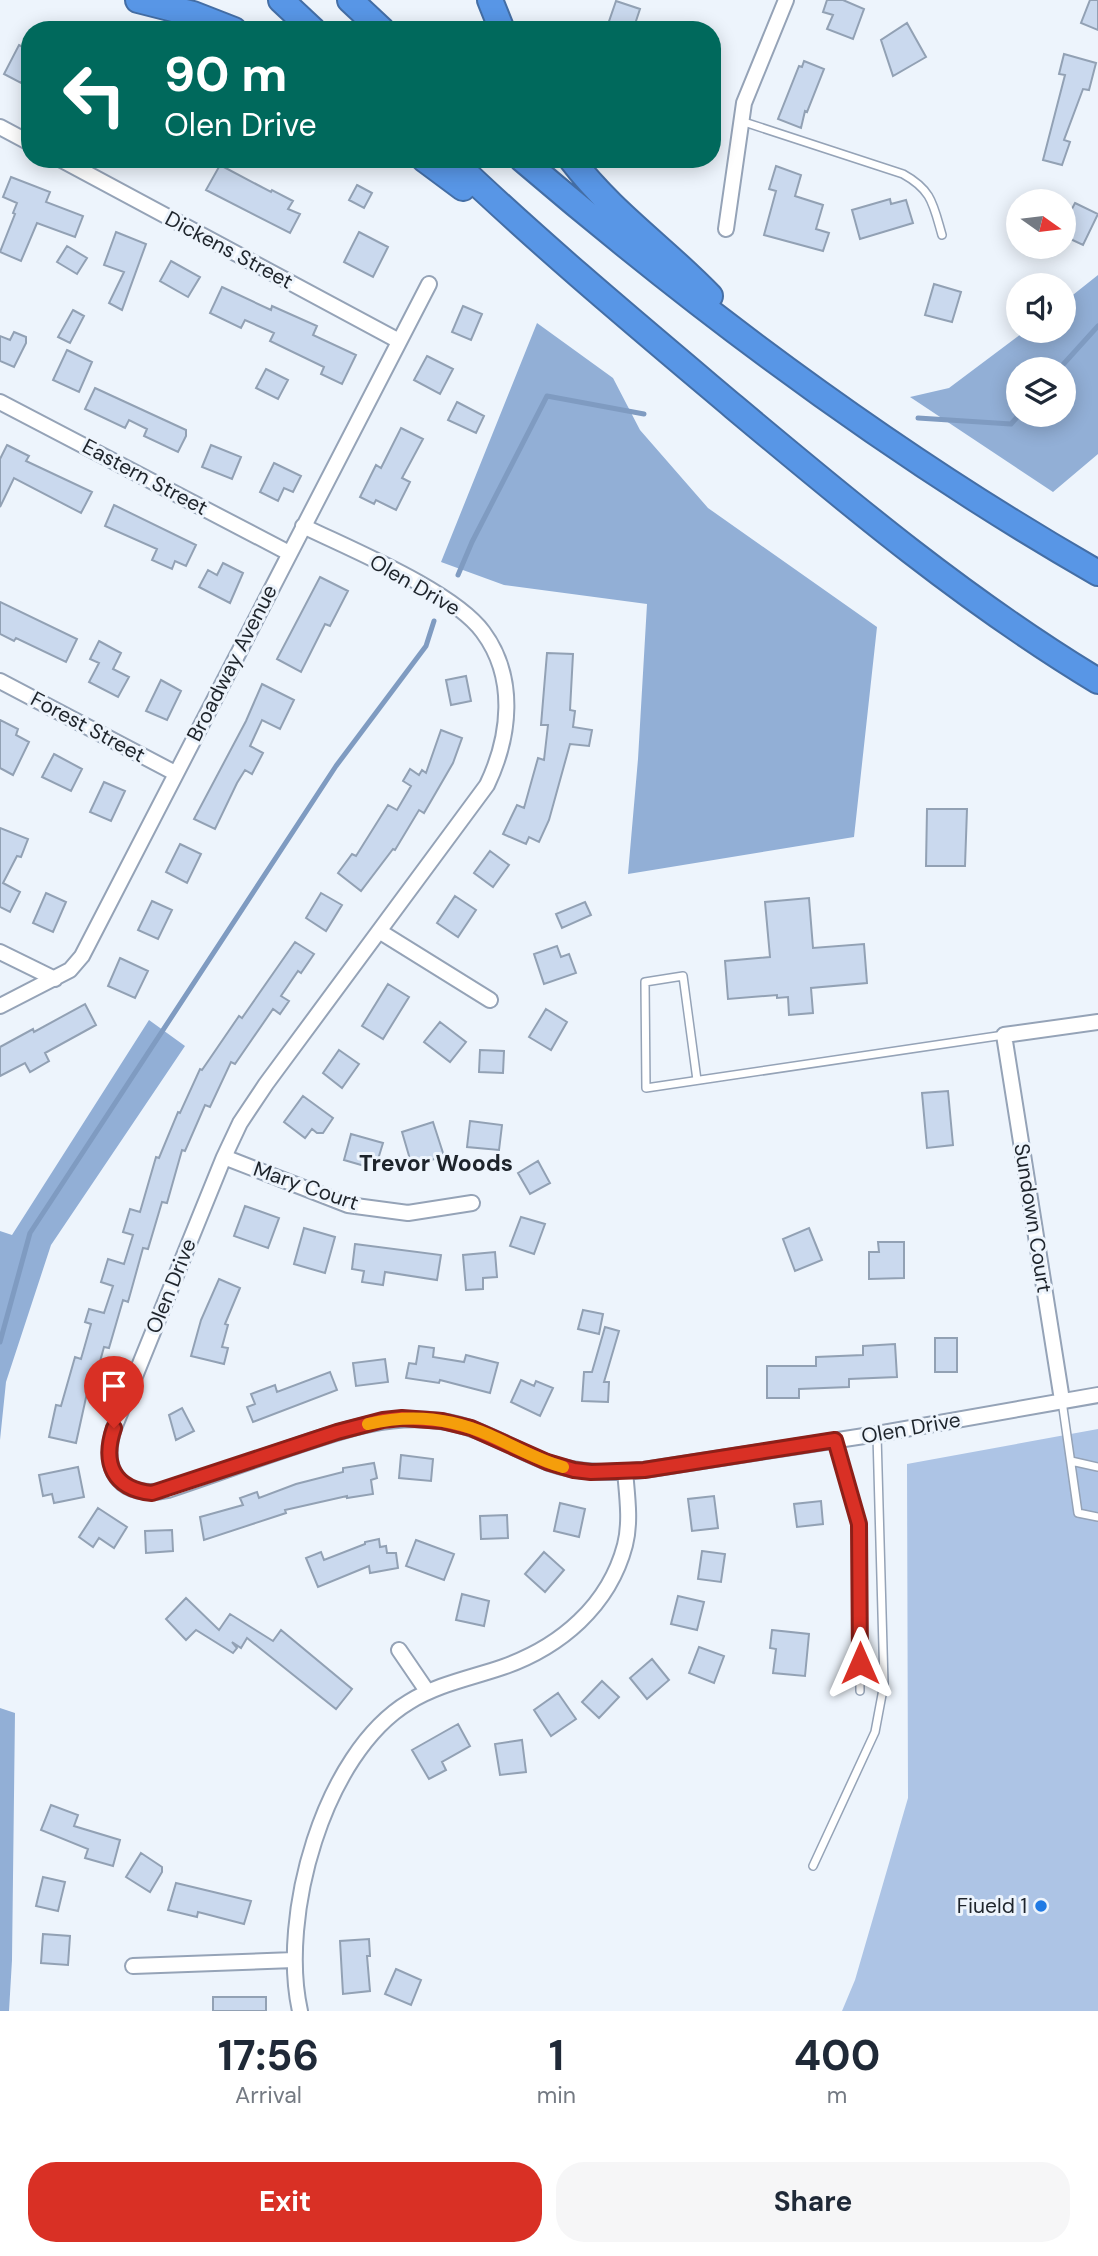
<!DOCTYPE html>
<style>
body{margin:0;font-family:"DM Sans",sans-serif;background:#f6f6f7;color:#1f2937;height:100vh;display:flex;flex-direction:column;font-size:26px;white-space:nowrap}
*{box-sizing:border-box;margin:0}
p{font-size:23px;color:#747a83}
.icon{flex:none;width:38px;height:38px;fill:none;stroke:currentColor;stroke-width:2;stroke-linecap:round;stroke-linejoin:round}
.map{position:relative;height:2011px;overflow:hidden}
.side{display:flex;flex-direction:column;background:#fff;flex:1}
.side>*{flex:none}
.banner{position:absolute;left:21px;top:21px;width:700px;height:147px;border-radius:28px;box-shadow:0 4px 18px #0003;background:#00695c;color:#fff;overflow:hidden}
.needle{width:46px;rotate:104deg}
.tools{position:absolute;left:1006px;top:189px;display:grid;gap:14px}
.tools a{display:grid;place-items:center;width:70px;height:70px;border-radius:50%;background:#fff;box-shadow:0 4px 18px #0003;font-size:35px}
.pin{position:absolute;display:grid;place-items:center;width:60px;height:60px;color:#fff;margin:-72px -30px;border-radius:50% 50% 50% 0;rotate:-45deg;box-shadow:0 0 7px #0007}
.pin .icon{rotate:45deg}
.me{position:absolute;width:77px;margin:-38px;rotate:0deg;stroke-linejoin:round;filter:drop-shadow(0 0 5px #0008)}
.turn{display:flex;align-items:center;gap:24px;height:147px;padding:0 28px;font-size:32px}
.turn .icon{width:91px;height:91px;stroke-width:2.5}
.turn b{display:block;font-size:49px;line-height:60px}
.eta{display:flex;justify-content:space-evenly;align-items:center;height:119px;text-align:center}
.eta b{font-size:42px;font-weight:700;line-height:49px}
.primary-button{display:flex;gap:14px;margin-top:auto;padding:14px 28px}
.primary-button a{flex:1;height:80px;border-radius:28px;background:#d93025;color:#fff;font-size:28px;font-weight:700;line-height:80px;text-align:center}
.primary-button a+a{background:#f6f6f7;color:#1f2937}
.map>svg:first-child{display:block}
.green{fill:#adc4e5}
.forest{fill:#92afd6;fill-rule:evenodd}
.lines{fill:none;stroke-linecap:round;stroke-linejoin:round}
.stream{stroke:#7f9bc1;stroke-width:5}
.building{fill:#cad9ee;stroke:#92a1b4;stroke-width:2}
.lane-casing{stroke:#95a3b7;stroke-width:10}
.street-casing{stroke:#95a3b7;stroke-width:18}
.highway-casing{stroke:#446ea5;stroke-width:28}
.lane{stroke:#fff;stroke-width:7}
.street{stroke:#fff;stroke-width:14}
.highway{stroke:#5896e6;stroke-width:24}
.route-casing{stroke:#8d1f18;stroke-width:18}
.route{stroke:#d93025;stroke-width:12}
.slow{stroke:#f59e0b;stroke-width:12}
.poi-dot{fill:#207ae4;stroke:#edf4fc;stroke-width:2.5}
.labels{text-anchor:middle;dominant-baseline:central;stroke-width:6;stroke-linejoin:round;paint-order:stroke}
.street-label{font-size:21px;fill:#1e242b;stroke:#edf4fc}
.poi-label{font-size:21px;fill:#1e242b;stroke:#edf4fc;text-anchor:end}
.neighbourhood-label{font-size:23px;font-weight:bold;fill:#1e242b;stroke:#edf4fc}
</style>
<div class="map">
<svg width="1098" height="2011" viewBox="0 0 1098 2011">
<rect width="100%" height="100%" fill="#edf4fc"/>
<path class="green" d="M1098 1429V2011H842L855 1980 908 1798 907 1464Z"/>
<path class="forest" d="M1098 275V454L1053 492 910 397 949 388 1025 331H1064V302ZM1018 369H1064V415H1018Z
M537 323 613 378 640 430 708 508 877 627 854 837 628 874 638 759 647 604 504 585 441 562Z
M149 1020 185 1046 51 1245 6 1382 0 1440V1231L12 1235Z
M0 1708 15 1713 12 1960 9 2011H0Z"/>
<g class="lines">
<path class="stream" d="M1059 369 1098 326
M918 418 1011 424 1019 415
M458 575 472 542 547 396 644 414
M0 1342 30 1233 336 766 426 646 434 621"/>
</g>
<path class="building" d="M827 0H843L864 9 853 39 827 29 833 15 823 12Z
M1090 0H1098V30L1081 23Z
M616 1 640 9 633 30H606Z
M907 23 926 57 893 76 881 40Z
M19 45 30 51V66L21 83 4 74Z
M1064 54 1096 63 1089 90 1083 89 1064 140 1070 142 1062 165 1043 160 1065 75 1059 74Z
M804 61 824 69 807 112 805 111 801 128 778 119 799 66 802 67Z
M220 165 271 192 272 190 293 201 288 209 300 214 290 233 206 190Z
M776 166 801 175 795 196 823 205 816 229 829 233 823 251 764 235 776 191 769 189Z
M11 177 50 192 46 202 83 216 75 237 37 223 21 261 0 252 15 214 13 213 17 203 3 197Z
M357 185 372 193 364 208 349 200Z
M890 199 891 204 906 200 913 223 860 239 852 210Z
M1075 203 1098 214 1083 245 1064 236V224Z
M116 232 146 244 122 310 109 303 124 272 104 265Z
M359 232 388 247 373 277 344 262Z
M67 246 87 258 77 274 57 262Z
M171 261 200 277 188 297 160 281Z
M934 284 961 292 952 322 925 315Z
M222 287 271 310 272 306 317 326 313 335 356 355 342 384 321 374 324 367 270 341 274 333 245 320 241 328 210 313Z
M463 306 482 314 471 340 452 332Z
M73 310 84 316 70 343 58 337Z
M14 332 26 337V343L14 367 0 361V336L10 340Z
M67 350 92 362 79 392 53 380Z
M427 356 453 369 440 394 414 380Z
M266 369 288 380 278 399 256 388Z
M95 388 186 430V436L178 452 144 436 147 429 129 420 125 428 85 409Z
M457 402 484 416 476 433 448 420Z
M401 428 423 439 402 478 410 482 396 510 376 500 374 504 360 497 376 465 381 468Z
M7 445 29 456 26 461 92 492 81 513 14 478 0 507V459Z
M211 445 241 457 232 479 202 467Z
M274 463 301 476 293 492 284 488 278 501 260 492Z
M114 505 196 545 186 566 175 561 172 569 152 560 157 549 105 526Z
M223 563 243 573 230 603 199 587 208 570 217 575Z
M320 577 348 591 330 626 325 624 301 672 277 659Z
M0 602 77 639 66 662 16 638 14 641 0 634Z
M99 641 121 653 113 669 129 677 118 697 89 682 99 663 90 659Z
M547 653 573 654 570 710 575 711 573 727 592 730 589 746 570 744 549 820 539 842 529 837 526 844 503 834 517 805 524 808 538 758 544 760 548 725H541Z
M466 676 471 701 451 705 446 680Z
M161 680 181 691 167 720 146 711Z
M262 684 294 700 280 729 262 720 250 746 263 753 252 774 245 770 237 783 215 829 194 819 246 721Z
M0 720 18 729 16 735 29 742 13 775 0 768Z
M441 730 462 738 453 763 424 813 419 810 395 850 393 849 361 891 338 873 352 854 356 856 388 805 397 810 411 786 403 781 410 769 419 775 422 770 426 773Z
M54 754 82 769 71 791 42 777Z
M104 782 125 791 111 821 90 812Z
M927 809H967L965 866H926Z
M0 828 28 839 21 857 17 856 3 883 20 892 10 912 0 907Z
M180 844 201 854 187 883 166 872Z
M490 851 509 865 493 887 474 873Z
M46 893 66 902 53 932 33 923Z
M321 893 342 905 326 931 306 918Z
M455 896 476 910 458 937 437 923Z
M809 898 813 948 864 944 867 983 811 988 813 1013 789 1015 788 997 777 998V995L728 999 725 961 770 957 765 902Z
M152 901 172 910 158 939 138 930Z
M585 902 591 915 562 928 556 914Z
M295 942 314 954 301 973 298 971 281 996 289 1001 280 1014 273 1009 235 1064 231 1062 210 1107 205 1105 185 1151 182 1150 167 1203 162 1202 148 1249 143 1248 128 1302 123 1300 109 1348 104 1347 91 1394 87 1393 76 1443 49 1437 56 1405 61 1406 75 1357 81 1359 91 1324 85 1322 89 1309 104 1313 113 1286 101 1282 108 1259 124 1264 133 1235 123 1232 130 1209 140 1212 156 1157 159 1158 178 1112 180 1113 200 1069 202 1070 239 1016 242 1018Z
M557 946 561 957 569 954 576 973 544 984 534 954Z
M120 958 148 971 135 998 108 986Z
M388 984 409 997 383 1039 362 1026Z
M85 1004 96 1025 45 1053 49 1061 30 1072 25 1063 0 1076V1047L33 1029 34 1032Z
M546 1009 567 1022 551 1050 529 1037Z
M440 1022 466 1042 450 1062 424 1042Z
M339 1050 359 1064 342 1088 323 1073Z
M480 1050 504 1051 503 1073 479 1072Z
M948 1091 953 1145 927 1148 922 1093Z
M303 1096 333 1118 323 1133H317L312 1129 305 1138 284 1122Z
M470 1121 502 1125 499 1150 467 1147Z
M433 1122 444 1156 412 1166 402 1132Z
M351 1134 383 1143 375 1169 344 1160Z
M538 1161 550 1183 530 1194 518 1173Z
M245 1206 279 1218 268 1248 234 1236Z
M521 1217 545 1224 534 1254 510 1246Z
M304 1228 335 1237 325 1273 294 1264Z
M809 1228 822 1260 795 1271 783 1239Z
M878 1242H904V1278L869 1279V1252H879Z
M355 1244 441 1255 437 1280 385 1272 383 1285 362 1282 364 1271 352 1269Z
M495 1252 497 1277 483 1278V1289L466 1290 463 1255Z
M219 1279 240 1288 225 1324 228 1325 222 1347 228 1348 224 1364 191 1356 201 1320Z
M583 1310 603 1314 599 1334 578 1329Z
M605 1327 619 1331 604 1382H609L608 1402 582 1401 584 1372H592Z
M935 1338H957V1372H935Z
M895 1344 897 1377 849 1379V1387L799 1389V1398H767V1366H816V1357L863 1355V1346Z
M419 1346 434 1348 433 1357 464 1362 466 1355 498 1363 490 1393 440 1380 439 1383 406 1378 409 1363 416 1364Z
M385 1359 388 1382 356 1386 353 1363Z
M330 1372 337 1390 253 1422 247 1407 255 1404 251 1394 275 1385 277 1392Z
M521 1380 534 1386 536 1381 553 1388 540 1416 511 1402Z
M182 1408 194 1431 176 1440 169 1415Z
M401 1455 433 1459 431 1481 399 1478Z
M374 1463 377 1478 371 1480 373 1494 347 1498V1496L285 1510 286 1513 204 1540 200 1517 243 1505 240 1498 257 1492 259 1498 296 1484 343 1472V1468Z
M78 1467 84 1497 54 1503 52 1494 43 1496 39 1475Z
M714 1496 718 1528 692 1531 688 1499Z
M821 1501 823 1524 797 1527 794 1504Z
M560 1503 585 1509 579 1537 554 1531Z
M98 1508 127 1527 114 1548 99 1538 93 1547 79 1537Z
M507 1515 508 1538 481 1539 480 1516Z
M172 1530 173 1551 146 1553 145 1531Z
M379 1539 380 1547 386 1546 387 1553H396L398 1568 370 1573 369 1566 318 1587 306 1558 321 1552 324 1560 365 1544V1542Z
M416 1540 454 1554 444 1580 406 1566Z
M702 1551 725 1554 721 1582 698 1579Z
M544 1552 564 1570 545 1592 525 1574Z
M462 1594 489 1601 484 1626 456 1620Z
M678 1596 704 1602 697 1630 671 1624Z
M186 1598 219 1630 230 1614 273 1641 281 1630 352 1689 336 1709 247 1638 241 1648 232 1642 237 1648 233 1653 196 1630 186 1640 166 1619Z
M772 1630 809 1634 805 1676 773 1673 776 1649 770 1648Z
M699 1647 724 1656 714 1683 689 1673Z
M652 1659 669 1680 647 1699 630 1678Z
M602 1681 619 1697 599 1718 582 1702Z
M558 1693 576 1719 551 1736 534 1710Z
M458 1724 470 1746 442 1762 446 1770 429 1779 412 1750Z
M522 1740 526 1772 500 1775 495 1744Z
M51 1805 78 1815 74 1826 120 1840 113 1866 85 1858 88 1849 41 1830Z
M141 1853 162 1867V1872L150 1892 126 1877Z
M43 1877 65 1882 58 1911 36 1906Z
M176 1883 251 1901 244 1924 198 1912 197 1917 168 1910Z
M43 1934 70 1936 68 1965 41 1963Z
M369 1939 370 1956H367L370 1991 343 1994 340 1941Z
M396 1969 421 1980 411 2005 385 1994Z
M213 1997H266V2011H213Z"/>
<g class="lines">
<g class="lane-casing">
<path id="lane" d="M741 121 903 174C932 190 933 204 942 235
M697 1080 683 976 645 982 646 1088 1004 1035
M1062 1401 1078 1513 1098 1517
M835 1441 859 1524 860 1691
M1071 1461 1098 1467
M813 1866 875 1732 884 1684 877 1435"/>
</g>
<g class="street-casing">
<path id="street" d="M0 127 30 143
M60 159 399 341
M726 229 744 103 786 0
M0 402 289 553
M303 526C350 549 453 591 483 632 517 678 510 737 487 785L266 1084 240 1123 224 1157 114 1428C100 1471 121 1500 168 1490 207 1477 245 1463 284 1450 335 1433 385 1413 440 1421 480 1426 512 1449 549 1463 580 1474 612 1473 644 1470L877 1434 1098 1395
M0 681 175 773
M379 931 490 1000
M0 952 55 979
M0 1006 70 970 82 956 429 284
M224 1157 348 1205 408 1213 472 1203
M1062 1400 1004 1035 1098 1022
M399 1650 427 1691
M133 1966 294 1960
M300 2011C279 1917 323 1754 409 1702 438 1684 471 1678 503 1667 560 1647 609 1606 625 1545 631 1522 627 1495 625 1471"/>
</g>
<g class="highway-casing">
<path id="highway" d="M138 0 193 14 234 30
M281 0 313 30
M350 0 382 30
M490 0 502 30
M424 159 463 188
M451 159C542 246 638 326 734 407 851 505 967 602 1098 681
M522 159C702 313 892 455 1098 573
M571 159C611 212 665 249 710 296"/>
</g>
<use href="#lane" class="lane"/>
<use href="#street" class="street"/>
<use href="#highway" class="highway"/>
</g>
<g class="lines">
<g class="route-casing">
<path id="route" d="M114 1428C102 1463 113 1489 152 1493L337 1432 383 1420 402 1418 442 1421 471 1428 547 1462 574 1470 591 1472 644 1470 835 1440 859 1524 860 1663"/>
</g>
<use href="#route" class="route"/>
<path class="slow" d="M368 1424C409 1414 451 1418 489 1435 514 1446 537 1460 563 1467"/>
</g>
<circle class="poi-dot" cx="1041" cy="1906" r="7"/>
<g class="labels">
<g class="street-label">
<text transform="translate(229 250) rotate(28)">Dickens Street</text>
<text transform="translate(145 477) rotate(28)">Eastern Street</text>
<text transform="translate(415 585) rotate(30)">Olen Drive</text>
<text transform="translate(232 663) rotate(-63)">Broadway Avenue</text>
<text transform="translate(88 727) rotate(28)">Forest Street</text>
<text transform="translate(306 1186) rotate(19)">Mary Court</text>
<text transform="translate(1033 1218) rotate(81)">Sundown Court</text>
<text transform="translate(171 1286) rotate(-68)">Olen Drive</text>
<text transform="translate(911 1428) rotate(-10)">Olen Drive</text>
</g>
<g class="poi-label">
<text x="1027" y="1906">Fiueld 1</text>
</g>
<g class="neighbourhood-label">
<text x="436" y="1163">Trevor Woods</text>
</g>
</g>
</svg>
<div class="tools">
<a><svg class="needle" viewBox="-14 -14 28 28"><path d="M0-13l5 13h-10z" fill="#e53935"/><path d="M0 13l5-13h-10z" fill="#747a83"/></svg></a>
<a><svg class="icon" aria-label="sound" viewBox="0 0 24 24"><path d="M4 9h4l5-4v14l-5-4H4zM17 9q2 3 0 6"/></svg></a>
<a><svg class="icon" aria-label="layers" viewBox="0 0 24 24"><path d="M12 4l9 5-9 5-9-5zM3 14l9 5 9-5"/></svg></a>
</div>
<div class="pin" style="left:114px;top:1428px;background:#d93025"><svg class="icon" aria-label="arrive" viewBox="0 0 24 24"><path d="M6 21V4h12l-3 4 3 4H6"/></svg></div>
<svg class="me" style="left:860px;top:1663px" viewBox="-20 -20 40 40"><path d="M0-17L14 15 0 8-14 15z" fill="#d93025" stroke="#fff" stroke-width="4"/></svg>
<div class="banner">
<div class="turn"><svg class="icon" aria-label="left" viewBox="0 0 24 24"><path d="M17 20v-9H6M10 6l-5 5 5 5"/></svg><div><b>90 m</b>Olen Drive</div></div>
</div>
</div>
<section class="side">
<div class="eta">
<div><b>17:56</b><p>Arrival</p></div>
<div><b>1</b><p>min</p></div>
<div><b>400</b><p>m</p></div>
</div>
<div class="primary-button"><a>Exit</a><a>Share</a></div>
</section>
